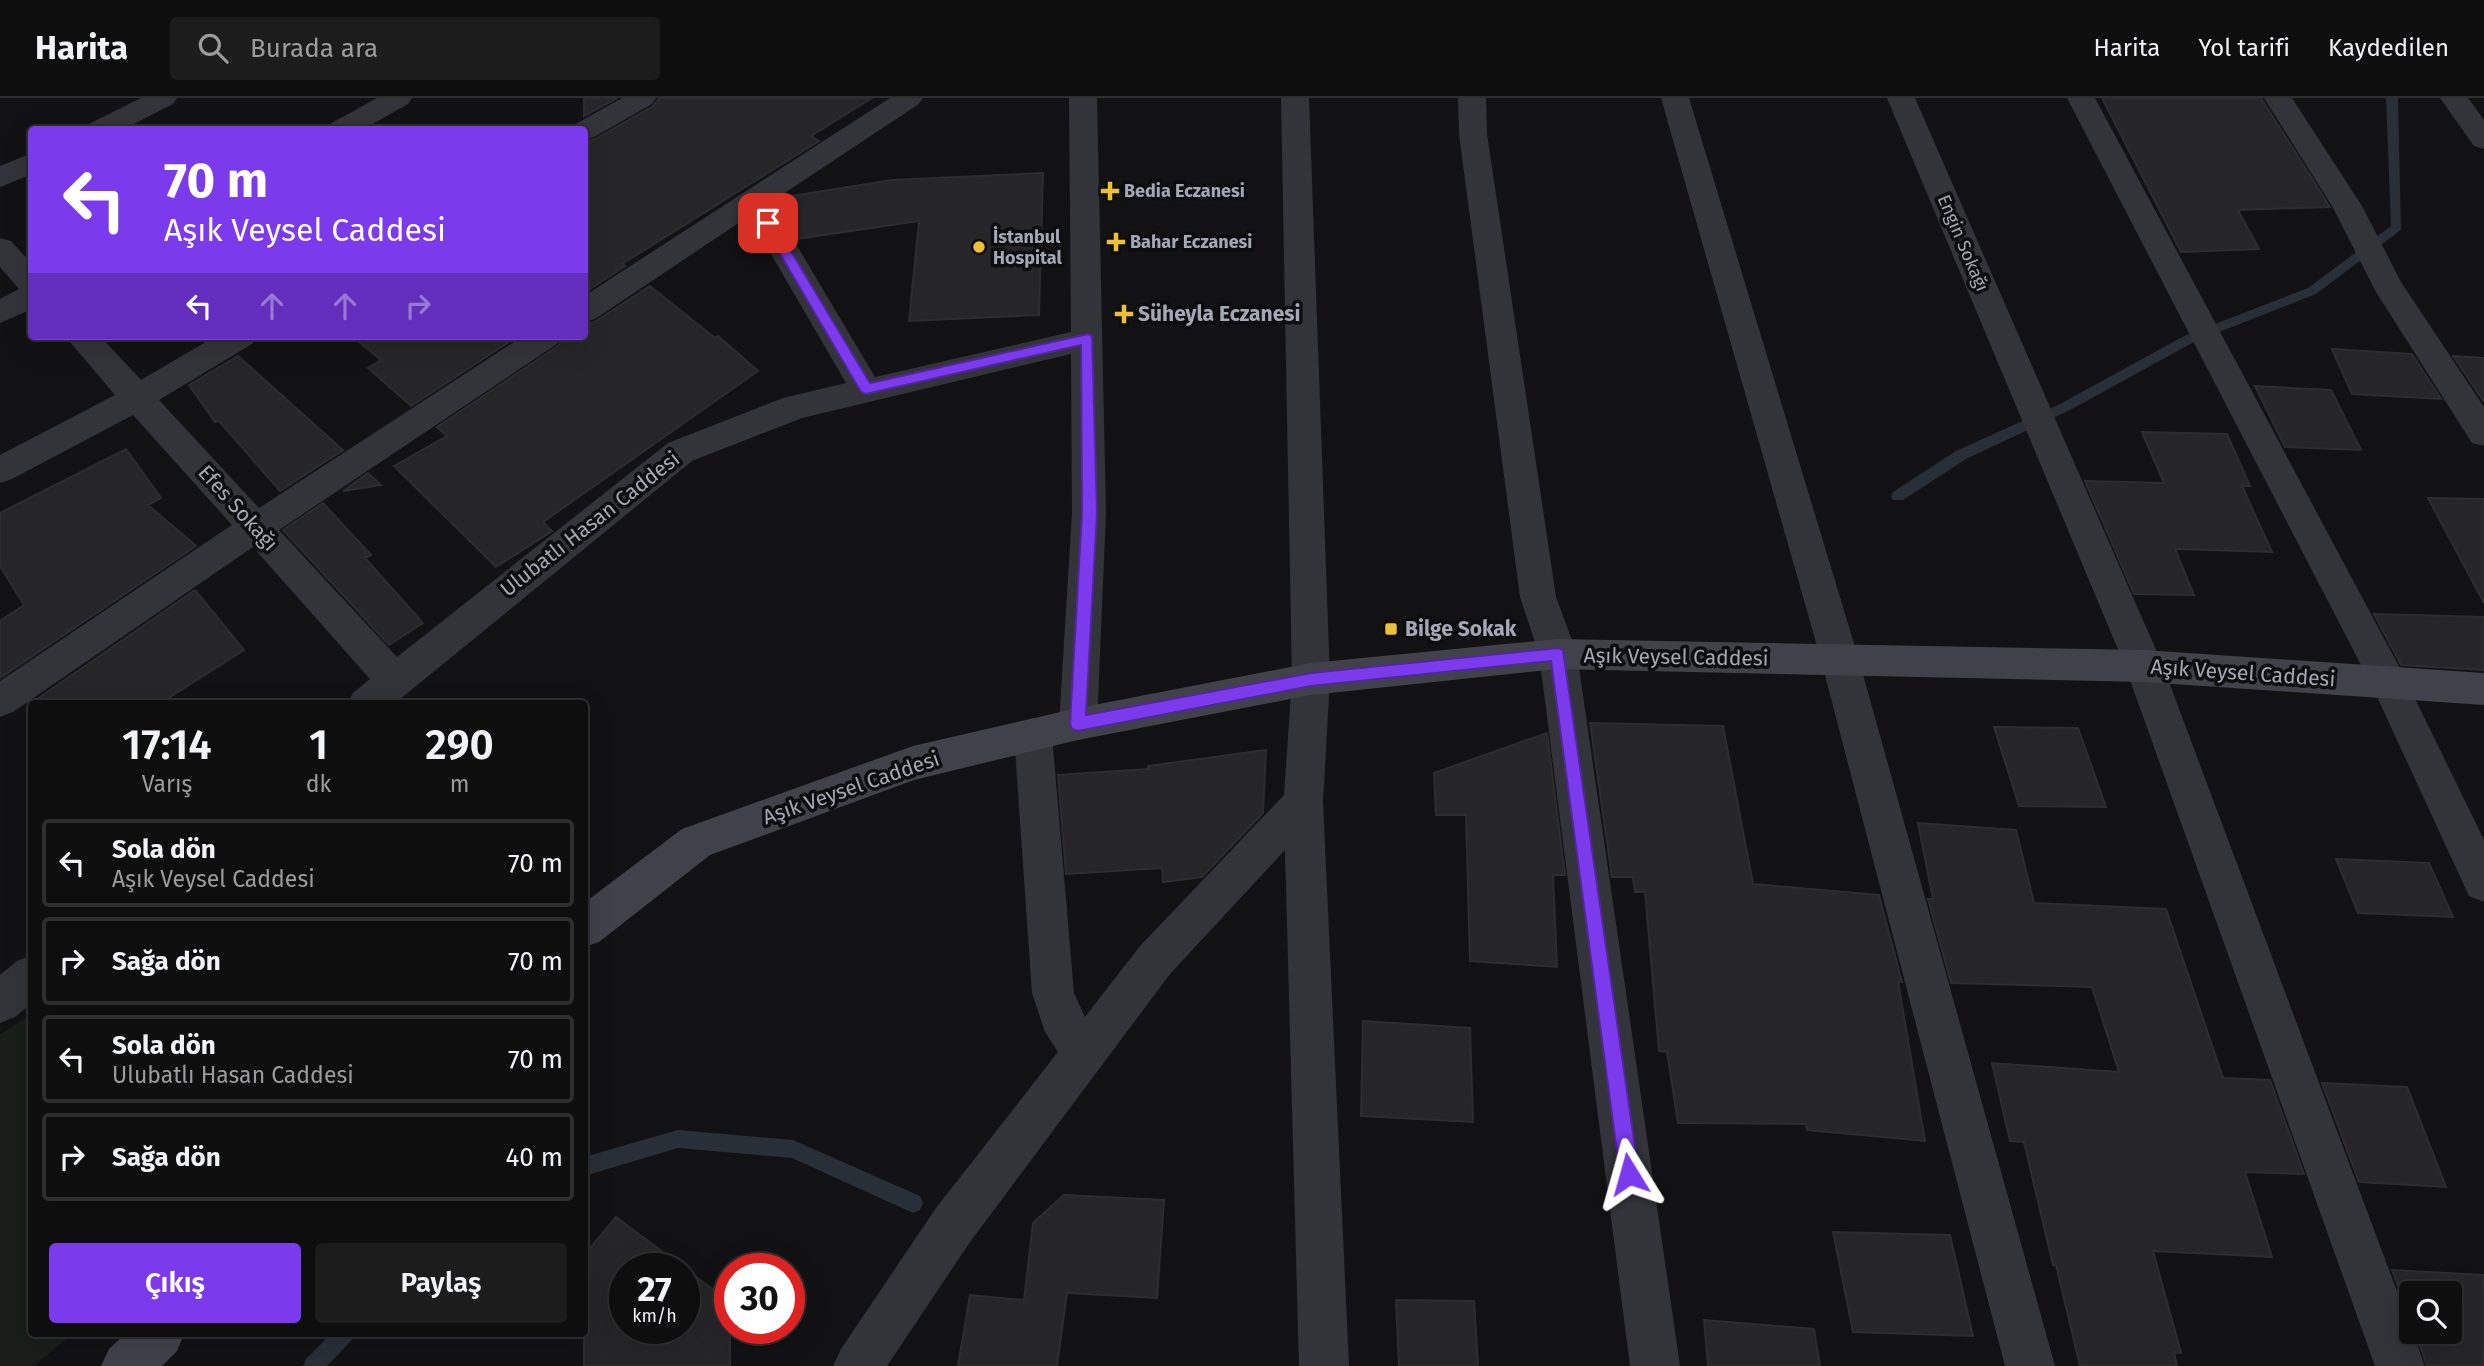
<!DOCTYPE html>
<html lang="tr">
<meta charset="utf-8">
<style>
body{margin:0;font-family:"Fira Sans",sans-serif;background:#1c1c1d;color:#f1f3f6;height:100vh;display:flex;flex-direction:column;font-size:26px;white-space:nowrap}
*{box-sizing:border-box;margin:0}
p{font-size:23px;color:#9b9c9e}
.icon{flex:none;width:38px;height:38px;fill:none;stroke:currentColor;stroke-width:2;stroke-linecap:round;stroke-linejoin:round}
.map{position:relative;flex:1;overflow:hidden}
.drawer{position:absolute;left:28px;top:602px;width:560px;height:637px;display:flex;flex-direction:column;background:#0e0e0f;border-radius:7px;box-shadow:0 7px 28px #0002,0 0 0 2px #2e2e2f}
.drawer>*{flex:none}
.guide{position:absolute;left:28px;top:28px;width:560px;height:214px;border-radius:7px;box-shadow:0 7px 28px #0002,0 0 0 2px #2e2e2f;background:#7c3aed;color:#fff;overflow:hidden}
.buttons{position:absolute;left:2399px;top:1183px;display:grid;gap:14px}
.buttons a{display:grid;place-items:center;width:63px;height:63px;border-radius:7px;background:#0e0e0f;box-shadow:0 7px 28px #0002,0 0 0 2px #2e2e2f;font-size:35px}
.speed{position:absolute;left:609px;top:1155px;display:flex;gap:14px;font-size:35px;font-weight:700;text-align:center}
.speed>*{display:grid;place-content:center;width:91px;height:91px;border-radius:50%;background:#0e0e0f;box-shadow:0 7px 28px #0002,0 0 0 2px #2e2e2f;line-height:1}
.speed small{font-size:18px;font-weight:400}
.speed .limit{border:10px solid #d22;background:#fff;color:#111}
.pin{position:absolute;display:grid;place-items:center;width:60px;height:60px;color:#fff;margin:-30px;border-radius:14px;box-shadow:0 4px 10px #0006}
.me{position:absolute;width:77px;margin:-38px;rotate:352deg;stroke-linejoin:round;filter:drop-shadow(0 0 5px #0008)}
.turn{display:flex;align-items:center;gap:24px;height:147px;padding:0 21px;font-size:32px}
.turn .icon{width:91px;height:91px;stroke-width:2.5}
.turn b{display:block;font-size:49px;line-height:60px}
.lanes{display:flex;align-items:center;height:66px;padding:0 21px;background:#0003;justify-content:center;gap:35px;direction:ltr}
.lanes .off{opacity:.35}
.eta{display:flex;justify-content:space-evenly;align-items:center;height:119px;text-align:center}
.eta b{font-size:42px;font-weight:600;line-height:49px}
.primary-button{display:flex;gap:14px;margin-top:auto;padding:14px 21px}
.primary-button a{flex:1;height:80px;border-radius:7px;background:#7c3aed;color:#fff;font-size:28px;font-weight:600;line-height:80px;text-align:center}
.primary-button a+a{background:#1c1c1d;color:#f1f3f6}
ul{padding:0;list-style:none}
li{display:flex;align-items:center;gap:21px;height:88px;margin:0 14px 10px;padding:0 7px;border:4px solid #2e2e2f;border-radius:7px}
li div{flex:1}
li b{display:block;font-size:26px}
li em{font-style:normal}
header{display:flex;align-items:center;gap:42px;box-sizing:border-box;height:98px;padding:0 35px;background:#0e0e0f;border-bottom:2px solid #2e2e2f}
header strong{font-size:33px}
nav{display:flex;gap:38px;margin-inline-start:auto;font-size:24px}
.search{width:490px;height:63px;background:#1c1c1d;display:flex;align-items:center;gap:18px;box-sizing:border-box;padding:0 24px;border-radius:7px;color:#9b9c9e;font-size:26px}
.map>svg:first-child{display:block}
.green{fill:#191e1a}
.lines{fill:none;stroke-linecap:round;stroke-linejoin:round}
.stream{fill:#292f37;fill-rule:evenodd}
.building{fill:#262528;stroke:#2d2c30;stroke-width:2;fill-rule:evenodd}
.minor{fill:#333439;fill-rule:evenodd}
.secondary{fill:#414249;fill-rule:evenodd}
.route{fill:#7c3aed;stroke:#51269a;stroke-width:2}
.poi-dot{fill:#ebc033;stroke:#0d0d0f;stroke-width:2.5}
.labels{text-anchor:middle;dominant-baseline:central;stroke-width:7;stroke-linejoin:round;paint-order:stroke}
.far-poi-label{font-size:18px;font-weight:bold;fill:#a4a7b4;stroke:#0d0d0f;text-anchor:start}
.far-street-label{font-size:18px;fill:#a4a7b4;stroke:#0d0d0f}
.poi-label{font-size:21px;font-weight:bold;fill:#a4a7b4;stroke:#0d0d0f;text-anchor:start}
.street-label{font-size:21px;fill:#a4a7b4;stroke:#0d0d0f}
</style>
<header>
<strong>Harita</strong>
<div class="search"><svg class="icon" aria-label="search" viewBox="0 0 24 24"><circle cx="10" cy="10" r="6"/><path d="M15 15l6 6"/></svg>Burada ara</div>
<nav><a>Harita</a><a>Yol tarifi</a><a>Kaydedilen</a></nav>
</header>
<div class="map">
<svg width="2484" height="1268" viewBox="0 0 2484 1268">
<rect width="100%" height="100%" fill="#121214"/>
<path class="green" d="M31 917 32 1236H72L34 1268H0V936Z"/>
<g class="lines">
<path class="stream" d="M2386 0H2398L2401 132 2316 196 2194 244 2070 312 1966 361 1903 402H1893L1891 398 1893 394 1956 353 2060 306 2184 238 2308 190 2391 128Z
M678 1032 793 1042 920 1098 923 1105 920 1112 913 1115 792 1060 678 1050 584 1078V1059Z
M331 1236H354L351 1243 327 1268H303L306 1261Z"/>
</g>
<path class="building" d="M584 0H617L584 18Z
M659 0H872L811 38 819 43 622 166 625 168 584 195V44L595 41 653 8Z
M2102 0H2261L2330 109 2238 112 2259 151 2181 154Z
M1043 75 1039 217 909 223 919 123 796 141 791 98 892 82Z
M650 188 715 240 718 238 758 273 543 424 552 433 496 469 394 368 447 338 437 329 558 248 565 238H584V227L596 223Z
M352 238H518L411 308 368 270 381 262Z
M2332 251 2412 256 2441 301 2352 296Z
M238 258 343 352 280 393 219 323 215 324 189 287Z
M2453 258 2484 260V304Z
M2255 288 2331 292 2361 352 2285 349Z
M2142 334 2227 336 2250 388H2242L2272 454 2175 451 2194 497 2134 496 2085 383 2164 385Z
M126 351 161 400 148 407 196 448 0 580V523L24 507 0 468V415Z
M368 375 381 387 343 393Z
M2428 400 2484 401V505Z
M323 405 371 457 365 460 423 525 389 547 283 432Z
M195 492 244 552 159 606H30Z
M2374 516 2484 519V572L2401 567Z
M1590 625 1723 628 1753 786 1879 797 1902 884 1898 883 1925 1043 1807 1032 1806 1026 1678 1025 1667 954 1659 953 1645 794H1635L1633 779H1612Z
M1994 629 2078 630 2106 709 2019 708Z
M1547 635 1565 777H1553L1557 869 1470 863 1466 717H1436L1434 675Z
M1266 652 1263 715 1202 779 1163 784 1162 770 1066 776 1058 677 1148 671V668Z
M1918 725 2016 732 2034 805 2166 811 2223 980 2270 982 2304 1076 2245 1074 2272 1159 2153 1153 2181 1255 2174 1254 2177 1268H2080L2056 1167H2053L2024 1044 2010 1043 1992 965 2119 974 2092 889 1951 885 1928 801H1933Z
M2336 761 2429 765 2453 819 2358 815Z
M1363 923 1470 930 1473 1024 1361 1018Z
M2322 985 2407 989 2446 1089 2359 1084Z
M1064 1097 1164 1102 1157 1200 1067 1195 1057 1268H958L970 1197 1024 1202 1033 1125Z
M616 1119 730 1204V1268H584V1157ZM625 1171H684V1230H625Z
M1833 1134 1950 1137 1973 1238 1853 1234Z
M2392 1172 2484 1177V1268H2427L2415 1234H2450V1195H2412V1224Z
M1396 1202 1474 1203 1478 1268H1399Z
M1704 1222 1814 1231 1820 1268H1708Z"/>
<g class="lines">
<path class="minor" d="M141 0H177L173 6 122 32H85L89 26Z
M377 0H412L408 6 362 32H326L330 26Z
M622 0H656L652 6 594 39 584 42V32H571L574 27Z
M890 0H923L919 6 771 104 875 279 1071 234 1069 0H1097L1106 415 1097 626 1092 638 1078 642 1064 638 1059 626 1072 415 1071 256 802 320 692 363 394 606H347L353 595 370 581 253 449 13 614 0 619V583L232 427 133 317 12 381 0 385V357L115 297 65 238H100L141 282 216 238H257L252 246 159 302 259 410 523 238H562L557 246 279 432 397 559 668 345 783 300 846 285 749 118 595 221 584 224V198Z
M1281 0H1309L1330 581 1323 704 1349 1268H1299L1285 752 1170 876 970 1144 887 1268H833L841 1251 936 1110 1058 954 1045 934 1032 895 1014 637 1019 625 1033 620 1047 625 1052 637 1074 895 1085 919 1140 848 1284 697 1292 581Z
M1458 0H1486L1487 36 1556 499 1577 556 1680 1268H1630L1539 556 1520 499 1459 36Z
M1661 0H1689L1859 562 2055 1268H2005L1821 562Z
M1887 0H1915L2163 568 2425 1268H2375L2125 568Z
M2067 0H2095L2402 574 2484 742V804L2469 798 2373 590Z
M2264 0H2292L2362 108 2401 184 2484 309V348L2472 345 2376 194 2332 108Z
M2440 0H2468L2484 22V51L2474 48Z
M32 55V76L0 89V68Z
M0 140 11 143 32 166V211L0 225V201L19 191 0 169Z
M32 857V905L15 919 0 925V877L17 863Z"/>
<path class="secondary" d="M1558 541 2144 552 2484 575V607L2144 584 1558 571 1311 597 1078 642 914 682 710 757 599 844 584 849V805L682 731 913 648 1078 610 1311 565Z
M125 1236H184L177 1253 162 1268H101L109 1251Z"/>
</g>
<path class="route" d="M768 121 774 125 870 285 1088 236 1092 238 1097 415 1086 617 1311 575 1558 550 1563 552 1639 1076 1636 1083 1629 1086 1623 1083 1620 1076 1551 563 1311 588 1078 633 1072 631 1070 626 1082 415 1081 247 866 296 861 294 762 125Z"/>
<g class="poi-dot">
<path d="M1106.5 82.5h7v7h7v7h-7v7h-7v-7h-7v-7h7z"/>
<path d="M1112.5 133.5h7v7h7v7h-7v7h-7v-7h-7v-7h7z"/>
<circle cx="979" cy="149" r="7"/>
<path d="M1120.5 205.5h7v7h7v7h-7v7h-7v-7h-7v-7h7z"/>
<rect x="1384" y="524" width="14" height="14" rx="3.5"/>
</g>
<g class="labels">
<g class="far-poi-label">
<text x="1124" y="93">Bedia Eczanesi</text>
<text x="993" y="139">İstanbul<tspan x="993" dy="21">Hospital</tspan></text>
<text x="1130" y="144">Bahar Eczanesi</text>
</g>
<g class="far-street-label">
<text transform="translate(1963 145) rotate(67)">Engin Sokağı</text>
</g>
<g class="poi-label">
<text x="1138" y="216">Süheyla Eczanesi</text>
<text x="1405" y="531">Bilge Sokak</text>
</g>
<g class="street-label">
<text transform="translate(238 410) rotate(48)">Efes Sokağı</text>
<text transform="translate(590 426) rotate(-38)">Ulubatlı Hasan Caddesi</text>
<text transform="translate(1676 559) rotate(1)">Aşık Veysel Caddesi</text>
<text transform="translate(2243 575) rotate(4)">Aşık Veysel Caddesi</text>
<text transform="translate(851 690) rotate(-19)">Aşık Veysel Caddesi</text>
</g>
</g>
</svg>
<div class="buttons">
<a><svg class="icon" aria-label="search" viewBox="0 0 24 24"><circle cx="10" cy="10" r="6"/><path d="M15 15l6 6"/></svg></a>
</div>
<div class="speed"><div>27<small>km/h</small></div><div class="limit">30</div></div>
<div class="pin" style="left:768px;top:125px;background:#d93025"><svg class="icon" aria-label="arrive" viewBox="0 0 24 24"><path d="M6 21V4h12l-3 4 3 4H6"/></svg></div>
<svg class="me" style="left:1629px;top:1076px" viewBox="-20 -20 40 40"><path d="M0-17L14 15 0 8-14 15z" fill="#7c3aed" stroke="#fff" stroke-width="4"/></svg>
<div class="guide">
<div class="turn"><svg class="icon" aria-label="left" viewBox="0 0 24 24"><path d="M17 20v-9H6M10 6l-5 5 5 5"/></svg><div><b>70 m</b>Aşık Veysel Caddesi</div></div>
<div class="lanes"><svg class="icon" aria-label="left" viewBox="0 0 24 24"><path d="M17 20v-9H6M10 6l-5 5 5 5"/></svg><svg class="icon off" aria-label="ahead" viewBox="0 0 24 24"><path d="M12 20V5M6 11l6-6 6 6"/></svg><svg class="icon off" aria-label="ahead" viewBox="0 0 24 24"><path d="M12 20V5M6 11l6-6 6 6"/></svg><svg class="icon off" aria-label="right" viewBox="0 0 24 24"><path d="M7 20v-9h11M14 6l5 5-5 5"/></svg></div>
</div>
<section class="drawer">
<div class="eta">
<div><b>17:14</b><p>Varış</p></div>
<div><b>1</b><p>dk</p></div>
<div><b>290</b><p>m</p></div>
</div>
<ul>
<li><svg class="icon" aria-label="left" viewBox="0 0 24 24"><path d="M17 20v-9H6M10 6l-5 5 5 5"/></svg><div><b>Sola dön</b><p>Aşık Veysel Caddesi</p></div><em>70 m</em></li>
<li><svg class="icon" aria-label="right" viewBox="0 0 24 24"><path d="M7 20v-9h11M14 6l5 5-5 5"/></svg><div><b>Sağa dön</b></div><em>70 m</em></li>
<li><svg class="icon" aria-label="left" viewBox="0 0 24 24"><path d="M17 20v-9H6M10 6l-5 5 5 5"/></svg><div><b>Sola dön</b><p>Ulubatlı Hasan Caddesi</p></div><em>70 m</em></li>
<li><svg class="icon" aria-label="right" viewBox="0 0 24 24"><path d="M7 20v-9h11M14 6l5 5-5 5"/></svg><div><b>Sağa dön</b></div><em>40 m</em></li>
</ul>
<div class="primary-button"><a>Çıkış</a><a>Paylaş</a></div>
</section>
</div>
